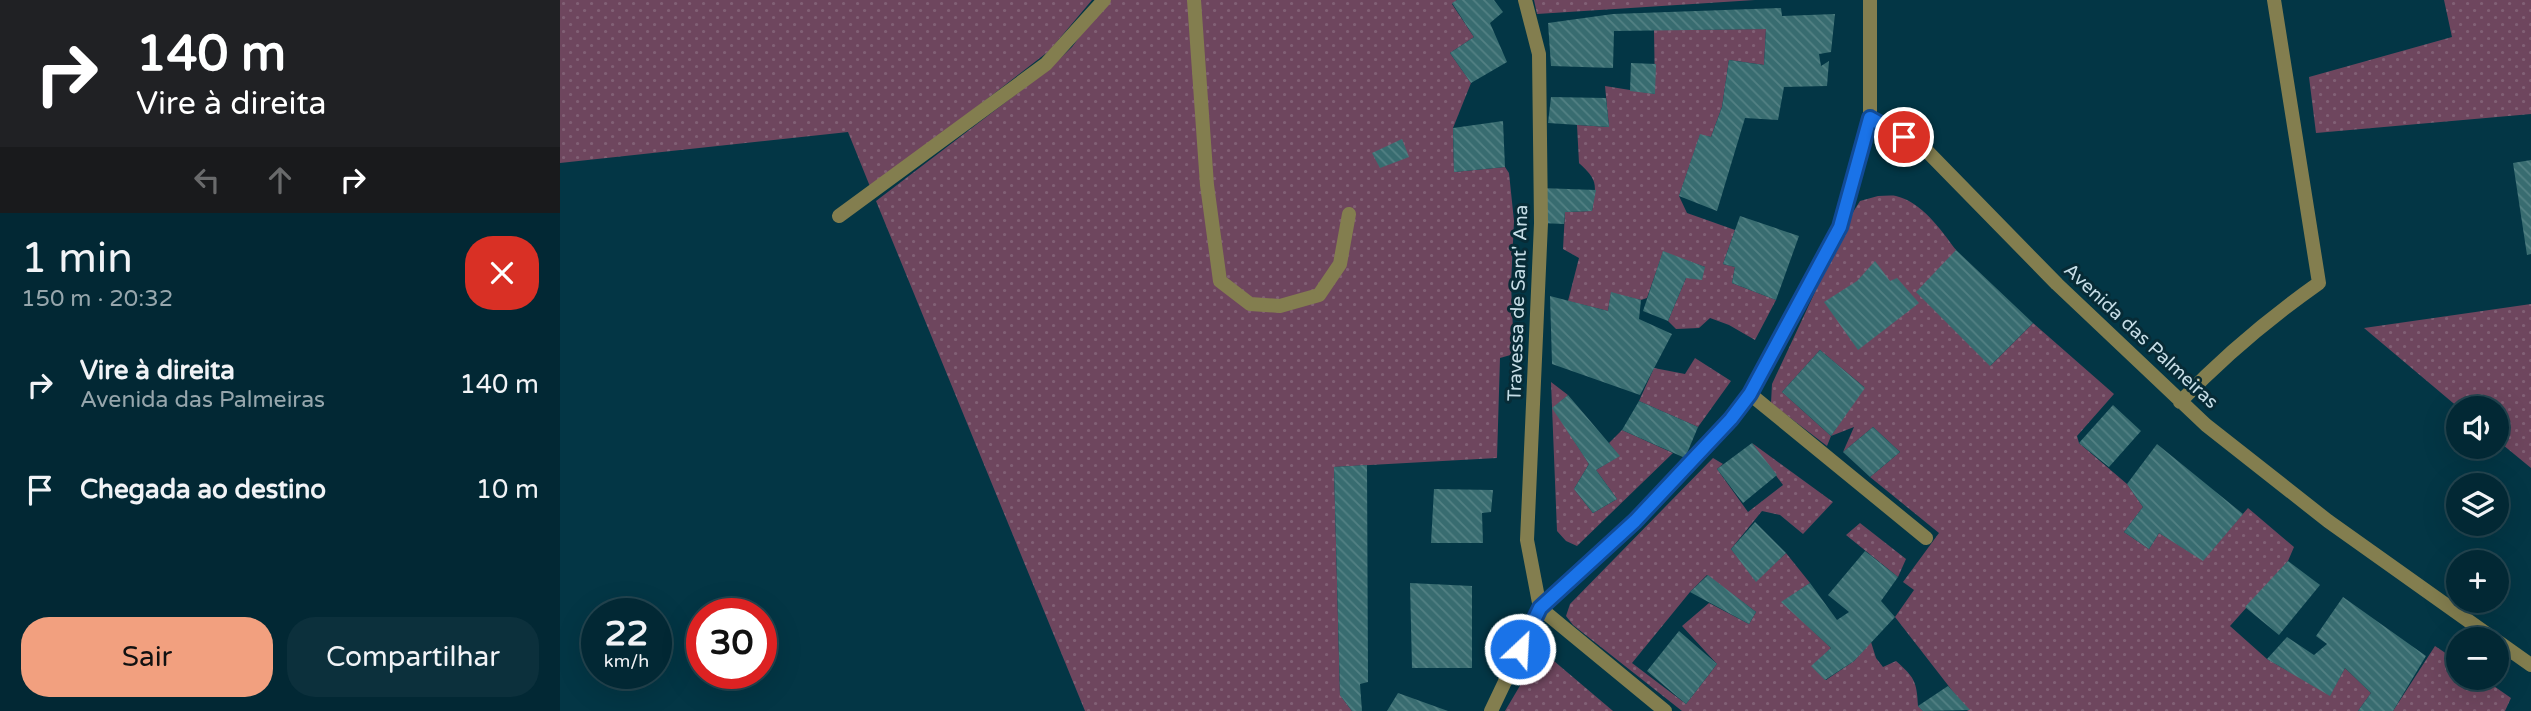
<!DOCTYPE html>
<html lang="pt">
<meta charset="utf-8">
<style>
body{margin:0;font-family:"Varela Round",sans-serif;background:#0c303c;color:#f1f3f6;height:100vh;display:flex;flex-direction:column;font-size:26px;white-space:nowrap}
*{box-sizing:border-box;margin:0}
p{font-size:23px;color:#96a6ac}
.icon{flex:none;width:38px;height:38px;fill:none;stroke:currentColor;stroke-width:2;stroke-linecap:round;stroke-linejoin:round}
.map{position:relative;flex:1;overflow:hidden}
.panel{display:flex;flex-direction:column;background:#022834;width:560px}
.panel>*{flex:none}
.banner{background:#202124;color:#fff;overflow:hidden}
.fabs{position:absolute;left:1886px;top:396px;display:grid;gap:14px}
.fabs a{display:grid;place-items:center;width:63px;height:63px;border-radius:50%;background:#022834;box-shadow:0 7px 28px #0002,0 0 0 2px #23444f;font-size:35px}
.speed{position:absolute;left:21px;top:598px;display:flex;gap:14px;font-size:35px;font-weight:700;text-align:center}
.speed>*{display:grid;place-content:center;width:91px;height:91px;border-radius:50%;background:#022834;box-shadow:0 7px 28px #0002,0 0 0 2px #23444f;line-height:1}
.speed small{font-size:18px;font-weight:400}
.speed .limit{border:10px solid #d22;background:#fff;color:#111}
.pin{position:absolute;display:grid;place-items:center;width:60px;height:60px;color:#fff;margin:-30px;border:4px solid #fff;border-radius:50%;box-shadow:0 2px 7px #0007}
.me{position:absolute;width:77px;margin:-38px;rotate:25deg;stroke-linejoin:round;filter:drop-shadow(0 0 5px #0008)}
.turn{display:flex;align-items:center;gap:24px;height:147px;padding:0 21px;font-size:32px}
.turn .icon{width:91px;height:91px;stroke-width:2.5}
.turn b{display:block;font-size:49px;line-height:60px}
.lanes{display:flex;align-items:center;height:66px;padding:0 21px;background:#0003;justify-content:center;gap:35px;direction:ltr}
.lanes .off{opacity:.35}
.round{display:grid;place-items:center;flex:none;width:74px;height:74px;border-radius:28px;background:#0c303c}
.summary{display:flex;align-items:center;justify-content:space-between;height:119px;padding:0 21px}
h1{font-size:42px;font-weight:600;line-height:52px}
.cta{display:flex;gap:14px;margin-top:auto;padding:14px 21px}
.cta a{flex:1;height:80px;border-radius:28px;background:#f2a07f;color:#111;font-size:28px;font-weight:600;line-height:80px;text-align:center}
.cta a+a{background:#0c303c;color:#f1f3f6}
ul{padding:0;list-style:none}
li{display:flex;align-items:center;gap:21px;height:105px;padding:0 21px}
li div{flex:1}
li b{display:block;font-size:26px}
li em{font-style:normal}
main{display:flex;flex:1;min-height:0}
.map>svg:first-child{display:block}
.grass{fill:url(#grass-dots);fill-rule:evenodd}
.building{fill:url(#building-back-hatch)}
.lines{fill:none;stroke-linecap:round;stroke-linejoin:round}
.street{stroke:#837e4f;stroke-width:14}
.route-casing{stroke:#114b97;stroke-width:18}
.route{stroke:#1a73e8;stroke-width:12}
.labels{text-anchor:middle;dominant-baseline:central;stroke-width:6;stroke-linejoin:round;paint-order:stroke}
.street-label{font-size:19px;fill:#c6dde6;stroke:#072b36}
</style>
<main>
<section class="panel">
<div class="banner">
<div class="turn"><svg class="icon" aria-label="right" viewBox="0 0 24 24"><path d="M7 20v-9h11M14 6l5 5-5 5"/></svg><div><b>140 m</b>Vire à direita</div></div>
<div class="lanes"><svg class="icon off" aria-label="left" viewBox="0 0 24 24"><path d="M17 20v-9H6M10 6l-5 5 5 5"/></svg><svg class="icon off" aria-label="ahead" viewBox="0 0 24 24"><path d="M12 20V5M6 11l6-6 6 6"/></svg><svg class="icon" aria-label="right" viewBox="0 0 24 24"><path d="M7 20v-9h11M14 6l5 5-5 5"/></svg></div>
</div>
<div class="summary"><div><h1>1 min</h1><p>150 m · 20:32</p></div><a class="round" style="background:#d93025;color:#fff"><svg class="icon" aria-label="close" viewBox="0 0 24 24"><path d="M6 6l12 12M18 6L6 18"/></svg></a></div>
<ul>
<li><svg class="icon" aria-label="right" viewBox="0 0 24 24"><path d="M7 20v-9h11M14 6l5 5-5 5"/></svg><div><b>Vire à direita</b><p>Avenida das Palmeiras</p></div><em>140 m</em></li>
<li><svg class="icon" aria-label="arrive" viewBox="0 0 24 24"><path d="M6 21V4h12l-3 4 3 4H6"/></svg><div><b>Chegada ao destino</b></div><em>10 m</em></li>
</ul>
<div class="cta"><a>Sair</a><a>Compartilhar</a></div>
</section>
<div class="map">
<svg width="1971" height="711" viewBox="0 0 1971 711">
<defs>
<pattern id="grass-dots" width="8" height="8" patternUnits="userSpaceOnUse" patternTransform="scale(1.75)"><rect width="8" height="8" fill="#6e465e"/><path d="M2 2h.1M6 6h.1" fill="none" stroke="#816075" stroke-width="1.8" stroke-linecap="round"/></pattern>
<pattern id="building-back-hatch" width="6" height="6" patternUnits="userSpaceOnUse" patternTransform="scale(1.75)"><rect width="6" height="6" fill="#386c70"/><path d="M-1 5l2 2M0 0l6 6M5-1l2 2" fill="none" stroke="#538184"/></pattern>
</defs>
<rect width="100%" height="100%" fill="#033645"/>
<path class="grass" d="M0 0H532L489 51 311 189 288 132 0 163Z
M547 0H897L892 4 914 37 890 53 911 83 893 128 894 172 945 167 949 173 954 221 951 284 954 354 940 358 937 458 774 467 780 695 792 711H525L316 201 488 70 512 47Z
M974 0H1195L977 14Z
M1884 0H1971V114L1756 133 1749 77 1892 37Z
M1206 29 1204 65 1169 60 1162 107 1151 137 1140 135 1119 196 1127 213 1175 230 1163 264 1175 267 1172 283 1216 300 1195 340 1169 325 1150 318 1139 328 1116 329 1108 321 1126 278 1145 267 1103 252 1087 298 1081 300 1051 293 1048 311 1008 301 1019 258 1003 249 1005 212 1032 211C1036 185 1039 181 1019 163L1017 125 1049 127 1045 86 1095 94 1094 30Z
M1318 196C1324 196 1331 195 1336 196 1362 202 1381 230 1396 250L1364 299 1431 365 1473 323 1554 394 1517 436 1519 443 1567 484 1583 507 1564 532 1589 549 1599 533 1643 560 1688 508 1734 547 1728 561 1670 626 1707 659 1770 695 1785 668 1811 693 1798 711H1408L1335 617 1354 590 1343 582 1379 533 1310 477 1340 452 1313 427 1283 452 1294 427 1271 436 1267 446 1211 403 1212 384 1290 217 1300 201ZM1260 350 1304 387 1271 436 1222 392Z
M1971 304V468L1937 440V408H1899L1804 328Z
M1135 358 1171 381 1138 427 1079 401 1094 368 1125 374Z
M991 382 1008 395 993 408 1029 464 1014 489 1033 513 1057 499 1036 470 1059 456 1049 443 1062 430 1113 453 1017 546 1006 541 997 531Z
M1192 443 1273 502 1243 534 1220 515 1202 511 1171 549 1196 581 1226 553 1250 583 1222 602 1271 648 1252 666 1266 680 1294 661 1311 642 1316 658 1323 667 1336 661C1354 677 1357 681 1358 706L1363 711H1122L1013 625 1006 616 1010 604 1153 458 1163 464 1157 469 1188 512 1223 485ZM1147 575 1196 612 1189 624 1149 603 1122 626 1157 664 1126 704 1072 663 1130 592Z
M1300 523 1346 559 1338 577 1286 535Z
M1875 646 1899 662V677H1921L1951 698 1945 711H1833Z
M981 650 1053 711H945Z"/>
<path class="building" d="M897 0H934L943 12 930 23 947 62 911 83 890 53 914 37 892 3Z
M1221 8 1222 16 1275 14 1271 52 1259 54 1261 66 1269 61 1267 86 1224 87 1218 120 1185 118 1157 211 1119 196 1140 134 1151 137 1162 107 1169 60 1204 65 1206 29 1054 31 1053 68 991 66 988 23 1053 14Z
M1071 63 1096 64 1095 94 1070 91Z
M991 97 1046 98 1049 127 988 123Z
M943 121 945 167 894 172 893 128Z
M842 139 849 157 820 168 812 153Z
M1971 160V254L1967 255 1953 163Z
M981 188 1036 190 1032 211 1005 212 1004 224 981 223Z
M1180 216 1239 236 1216 300 1172 283 1175 267 1163 264Z
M1396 250 1473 323 1430 366 1356 292Z
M1103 251 1145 267 1142 280 1126 278 1108 321 1083 311Z
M1315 261 1330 281 1337 278 1359 303 1298 350 1264 302 1297 281Z
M1051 292 1081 300 1079 319 1112 334 1080 395 992 364 990 296 1048 311Z
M1260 350 1305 388 1271 436 1222 392Z
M1008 395 1060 456 1036 470 1057 499 1033 513 1014 489 1029 464 992 408Z
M1079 401 1138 427 1125 458 1062 430Z
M1553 405 1581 431 1549 467 1519 443Z
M1313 427 1340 452 1310 477 1283 452Z
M1192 443 1217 475 1183 503 1157 469Z
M1597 444 1683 514 1643 561 1599 533 1589 549 1564 532 1583 507 1567 484Z
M807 465 808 682 800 684 802 711H792L780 695 774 467Z
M874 489 933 490 931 512 922 513 923 543H871Z
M1195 522 1226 553 1196 582 1171 549Z
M1305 551 1338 577 1321 601 1335 617 1294 661 1265 680 1251 666 1271 648 1221 602 1250 583 1277 620 1289 612 1268 595Z
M1728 561 1760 585 1719 635 1685 607Z
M1148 575 1196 612 1189 624 1130 592Z
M850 583 912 586V668H852Z
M1783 597 1866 656 1833 711H1798L1811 693 1785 668 1770 696 1707 659 1727 637 1754 655 1767 644 1756 636Z
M1119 631 1157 664 1126 704 1087 671Z
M1388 686 1410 710 1363 711 1358 706Z
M838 693 888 711H827Z"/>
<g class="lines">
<path class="street" d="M634 0 647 185 660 281 690 304 720 306 759 295 780 264 789 214
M965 0 979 54 981 223 967 540 980 608
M1310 118 1362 146 1497 284 1646 425 1768 521 1934 639
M279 216 486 64 544 0
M1190 394 1366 538
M1620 402C1663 357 1708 319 1759 283L1714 0
M980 608 1105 711
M1937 641 1971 665
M931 711 980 608 1075 521 1171 419 1190 394 1232 318 1280 227 1310 118V0"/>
</g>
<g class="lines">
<g class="route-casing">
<path id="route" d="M960 649 980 608 1075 521 1171 419 1190 394 1280 227 1310 118 1344 137"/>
</g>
<use href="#route" class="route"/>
</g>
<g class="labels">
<g class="street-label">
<text transform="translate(958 303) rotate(-88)">Travessa de Sant' Ana</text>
<text transform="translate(1581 336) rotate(43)">Avenida das Palmeiras</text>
</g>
</g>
</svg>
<div class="fabs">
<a><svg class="icon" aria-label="sound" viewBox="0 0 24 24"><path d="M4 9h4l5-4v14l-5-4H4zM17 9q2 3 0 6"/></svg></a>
<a><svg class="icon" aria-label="layers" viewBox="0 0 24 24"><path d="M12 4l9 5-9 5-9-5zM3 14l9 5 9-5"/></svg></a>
<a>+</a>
<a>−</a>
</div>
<div class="speed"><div>22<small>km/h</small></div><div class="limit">30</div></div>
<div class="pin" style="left:1344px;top:137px;background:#d93025"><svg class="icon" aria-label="arrive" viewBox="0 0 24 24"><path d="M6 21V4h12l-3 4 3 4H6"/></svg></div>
<svg class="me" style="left:960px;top:649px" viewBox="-20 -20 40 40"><circle r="17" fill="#1a73e8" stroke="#fff" stroke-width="3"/><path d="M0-11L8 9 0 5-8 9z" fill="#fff"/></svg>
</div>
</main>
